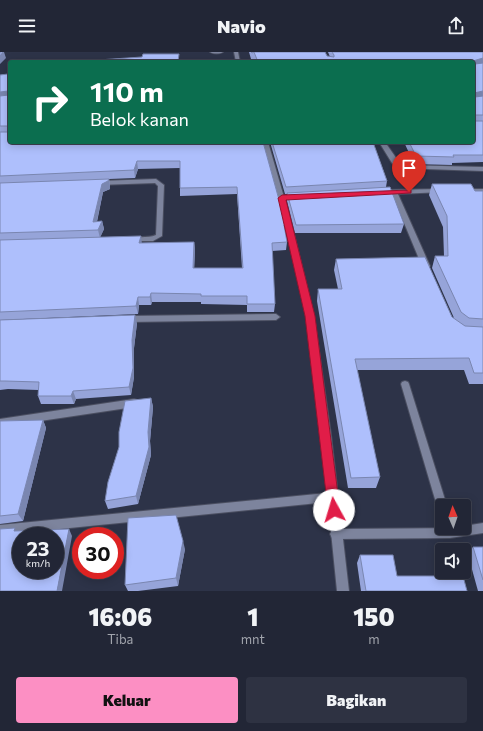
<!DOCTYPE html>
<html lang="id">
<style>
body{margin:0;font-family:Commissioner,sans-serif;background:#2e3242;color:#f1f3f6;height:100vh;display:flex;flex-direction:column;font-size:15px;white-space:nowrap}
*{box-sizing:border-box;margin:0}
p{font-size:13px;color:#a2a5ad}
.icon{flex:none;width:22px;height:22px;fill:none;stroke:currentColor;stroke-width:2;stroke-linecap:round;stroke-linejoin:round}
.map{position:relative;height:539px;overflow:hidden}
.panel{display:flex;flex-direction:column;background:#222636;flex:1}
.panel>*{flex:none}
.top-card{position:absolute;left:8px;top:8px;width:467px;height:84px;border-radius:4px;box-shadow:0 2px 10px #0003,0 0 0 1px #3f4351;background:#0b6e4f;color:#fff;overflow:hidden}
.needle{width:26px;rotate:358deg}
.controls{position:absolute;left:435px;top:447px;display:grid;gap:8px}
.controls a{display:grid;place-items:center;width:36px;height:36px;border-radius:4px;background:#222636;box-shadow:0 2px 10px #0003,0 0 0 1px #3f4351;font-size:20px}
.speed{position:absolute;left:12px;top:475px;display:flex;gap:8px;font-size:20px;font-weight:700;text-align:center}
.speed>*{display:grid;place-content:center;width:52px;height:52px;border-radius:50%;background:#222636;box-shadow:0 2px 10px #0003,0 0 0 1px #3f4351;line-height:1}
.speed small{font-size:10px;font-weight:400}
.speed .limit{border:6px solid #d22;background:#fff;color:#111}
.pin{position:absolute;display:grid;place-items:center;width:34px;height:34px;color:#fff;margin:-41px -17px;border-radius:50% 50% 50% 0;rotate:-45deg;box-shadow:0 0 4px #0007}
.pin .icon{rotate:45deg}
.me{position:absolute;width:44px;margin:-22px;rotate:354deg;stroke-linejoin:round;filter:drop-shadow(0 0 3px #0008)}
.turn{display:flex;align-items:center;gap:14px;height:84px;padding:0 16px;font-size:18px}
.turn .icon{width:52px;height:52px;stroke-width:2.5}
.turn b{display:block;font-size:28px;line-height:34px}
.eta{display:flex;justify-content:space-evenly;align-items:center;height:68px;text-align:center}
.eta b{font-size:24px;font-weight:800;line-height:28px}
.button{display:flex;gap:8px;margin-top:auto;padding:8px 16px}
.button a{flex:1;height:46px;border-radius:4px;background:#fc8fc3;color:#111;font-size:16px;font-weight:800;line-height:46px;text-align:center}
.button a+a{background:#2e3242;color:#f1f3f6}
header{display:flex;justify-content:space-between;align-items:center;height:52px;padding:0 16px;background:#222636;font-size:18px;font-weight:800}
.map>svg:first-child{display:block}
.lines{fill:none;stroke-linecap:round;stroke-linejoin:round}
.lane-casing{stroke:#4b4f61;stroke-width:2}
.street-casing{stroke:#4b4f61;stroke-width:2}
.lane{fill:#7d849d;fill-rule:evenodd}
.street{fill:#7d849d;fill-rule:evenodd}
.wall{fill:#96a4d9;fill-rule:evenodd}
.shaded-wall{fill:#7a86b0}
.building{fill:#aebffc;stroke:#7a86b0;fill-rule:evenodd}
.route{fill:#e11d48;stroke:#92132f}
</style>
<header><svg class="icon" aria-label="menu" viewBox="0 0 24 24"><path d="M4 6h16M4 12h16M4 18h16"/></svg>Navio<svg class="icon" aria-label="share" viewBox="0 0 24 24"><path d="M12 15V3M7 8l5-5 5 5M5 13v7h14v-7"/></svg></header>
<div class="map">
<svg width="483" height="539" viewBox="0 0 483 539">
<rect width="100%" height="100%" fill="#2d3348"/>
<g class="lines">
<g class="lane-casing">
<path id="lane" d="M405 329 408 330 409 332 447 454H442V459L438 458 437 454 401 332 402 330Z
M483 471V481L450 486 336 487 332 486 330 482 332 478 336 477 464 476V474Z"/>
</g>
<g class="street-casing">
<path id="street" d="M210 0H223C220 2 213 2 210 0Z
M234 0H238L240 10H236Z
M262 90H268L290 166 314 264 331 383 349 539H337L328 450 0 483V473L327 441 306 264 284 166Z
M379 90H385L401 113 483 115V119L397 116 392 111Z
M156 127 164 133 162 184 153 189H129L128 188C135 183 147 187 156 183L158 134 155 131 99 133 96 131 99 129Z
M441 137 443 138V140L398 142 430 214 426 216 422 214 392 142H382L379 140 382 138Z
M464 137H483V141L462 140V138Z
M276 262 280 265 276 268 127 270 123 267 127 264Z
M134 347 137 348 139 351 137 354 134 355 0 375V367Z"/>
</g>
<use href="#lane" class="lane"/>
<use href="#street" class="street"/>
</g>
<path class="wall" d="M249 0H325L327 4 330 5 328 0H483V110L452 111V113L414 112 404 90H473V10H255L254 7H251Z
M8 22 10 90H263L286 173V181L287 190 286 198 272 199 275 252 274 260H247V253L201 252V250H152L151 253H139L138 262 0 268V23ZM180 116V144L237 142 242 216H194L195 198 194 190 142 191 100 185 104 177 102 169 97 170 103 140 110 137V134L109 127 135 126 138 117Z
M270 90H373L387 129 386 135 404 172 401 181H295L287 149V142H285Z
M432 132 475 139H483V332H469L464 318H357L380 425 376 436H348L317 249 318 237H338L334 218 336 207 454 266 432 216 435 204H444L443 175 429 143Z
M0 268 137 271 134 296V325L131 343 76 347 74 352H41L38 344V338L8 337 0 338Z
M151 346 153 355 150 389 151 403 138 452 108 457 105 449Z
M43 368 46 376 23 469 0 472V369Z
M473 495H483V539H478L468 503Z
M185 497 178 534 138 539H128L125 533Z
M360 503 397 524 467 539H361L357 511Z"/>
<path class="shaded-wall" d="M3 0H4L6 6 0 12V4Z
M483 6V13L473 15V9Z
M8 39 10 46 0 48V40Z
M483 39V46L473 48 474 41Z
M137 109 138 117 135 126 134 118Z
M109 127 110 134V137L103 140 95 178 93 170 102 132Z
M102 169 104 177 100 186 98 178Z
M141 184 142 192 139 191Z
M194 190 195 198 194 224 193 216Z
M151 241 152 250 151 253 150 245Z
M138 245 139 253 138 262 136 254Z
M135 263 137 271 134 296V325L131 343 129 335 132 288Z
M73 339 76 347 74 352 71 344Z
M151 346 153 355 150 389 151 403 138 452 136 444 148 380Z
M43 368 46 376 23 469 18 462Z
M69 477 72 484 62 539H57Z
M183 489 185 497 178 534 176 526Z"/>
<path class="building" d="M0 0H3L0 4Z
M251 0H325L327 4 334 5V3L332 0H483V6L473 9 475 12 483 11V39L474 41 475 45 483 44V63H474V69H483V103H453L454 105 416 104 409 90H473V10H258L254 0 252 1Z
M143 2H179L178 10H98V8L142 5Z
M10 20V90H263L286 173H284L287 190 272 191 275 252H247V244H201V242L151 241 150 245H138L136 254 0 260V188L141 184 139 191 194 190 193 216H243L237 135 180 136V109H137L134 118 0 124V80H9V74H0V44L9 43 8 39 0 40V23L8 22Z
M272 90H373L387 129 286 135Z
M109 127 108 129 102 132 93 170 102 169 98 178 0 181V131Z
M432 132H471L475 139H483V267L469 266 461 260 435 204H448L447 164Z
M390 135 404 172 296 173 287 141Z
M425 205 452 265 465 274 483 275V321H474L469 306 355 307 380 425 351 426 318 237H342L336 207Z
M135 263 132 288 133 316 129 335 73 339 71 344H38L39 330 5 329H0V268Z
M151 346 148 380 149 395 136 444 105 449 108 430 119 395V380L125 349Z
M43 368 18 462 0 464V369Z
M176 463 183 489 176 526 125 533 128 466Z
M15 476 14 479 69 477 57 539H0V477ZM21 484H55V518H21Z
M473 495H483V528Z
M360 503H393L397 524H463L467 539H366Z"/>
<path class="route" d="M409 138H411V141L286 148 315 264 340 458 338 462 334 463 330 462 328 458 305 264 278 146 282 143Z"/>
</svg>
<div class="controls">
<a><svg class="needle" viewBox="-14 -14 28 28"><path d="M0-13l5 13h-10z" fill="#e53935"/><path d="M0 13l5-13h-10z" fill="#a2a5ad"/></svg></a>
<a><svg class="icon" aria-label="sound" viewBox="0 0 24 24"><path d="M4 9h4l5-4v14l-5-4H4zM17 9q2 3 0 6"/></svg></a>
</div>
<div class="speed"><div>23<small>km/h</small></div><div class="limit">30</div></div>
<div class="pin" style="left:409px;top:140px;background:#d93025"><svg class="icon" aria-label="arrive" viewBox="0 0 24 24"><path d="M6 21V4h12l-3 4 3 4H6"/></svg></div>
<svg class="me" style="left:334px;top:458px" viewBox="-20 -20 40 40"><circle r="19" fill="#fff"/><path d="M0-13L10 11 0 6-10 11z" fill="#e11d48"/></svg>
<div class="top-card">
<div class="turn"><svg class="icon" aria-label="right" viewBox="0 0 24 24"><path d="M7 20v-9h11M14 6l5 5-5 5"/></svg><div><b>110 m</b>Belok kanan</div></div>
</div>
</div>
<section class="panel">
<div class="eta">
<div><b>16:06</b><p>Tiba</p></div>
<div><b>1</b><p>mnt</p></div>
<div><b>150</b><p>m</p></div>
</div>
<div class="button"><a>Keluar</a><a>Bagikan</a></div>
</section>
